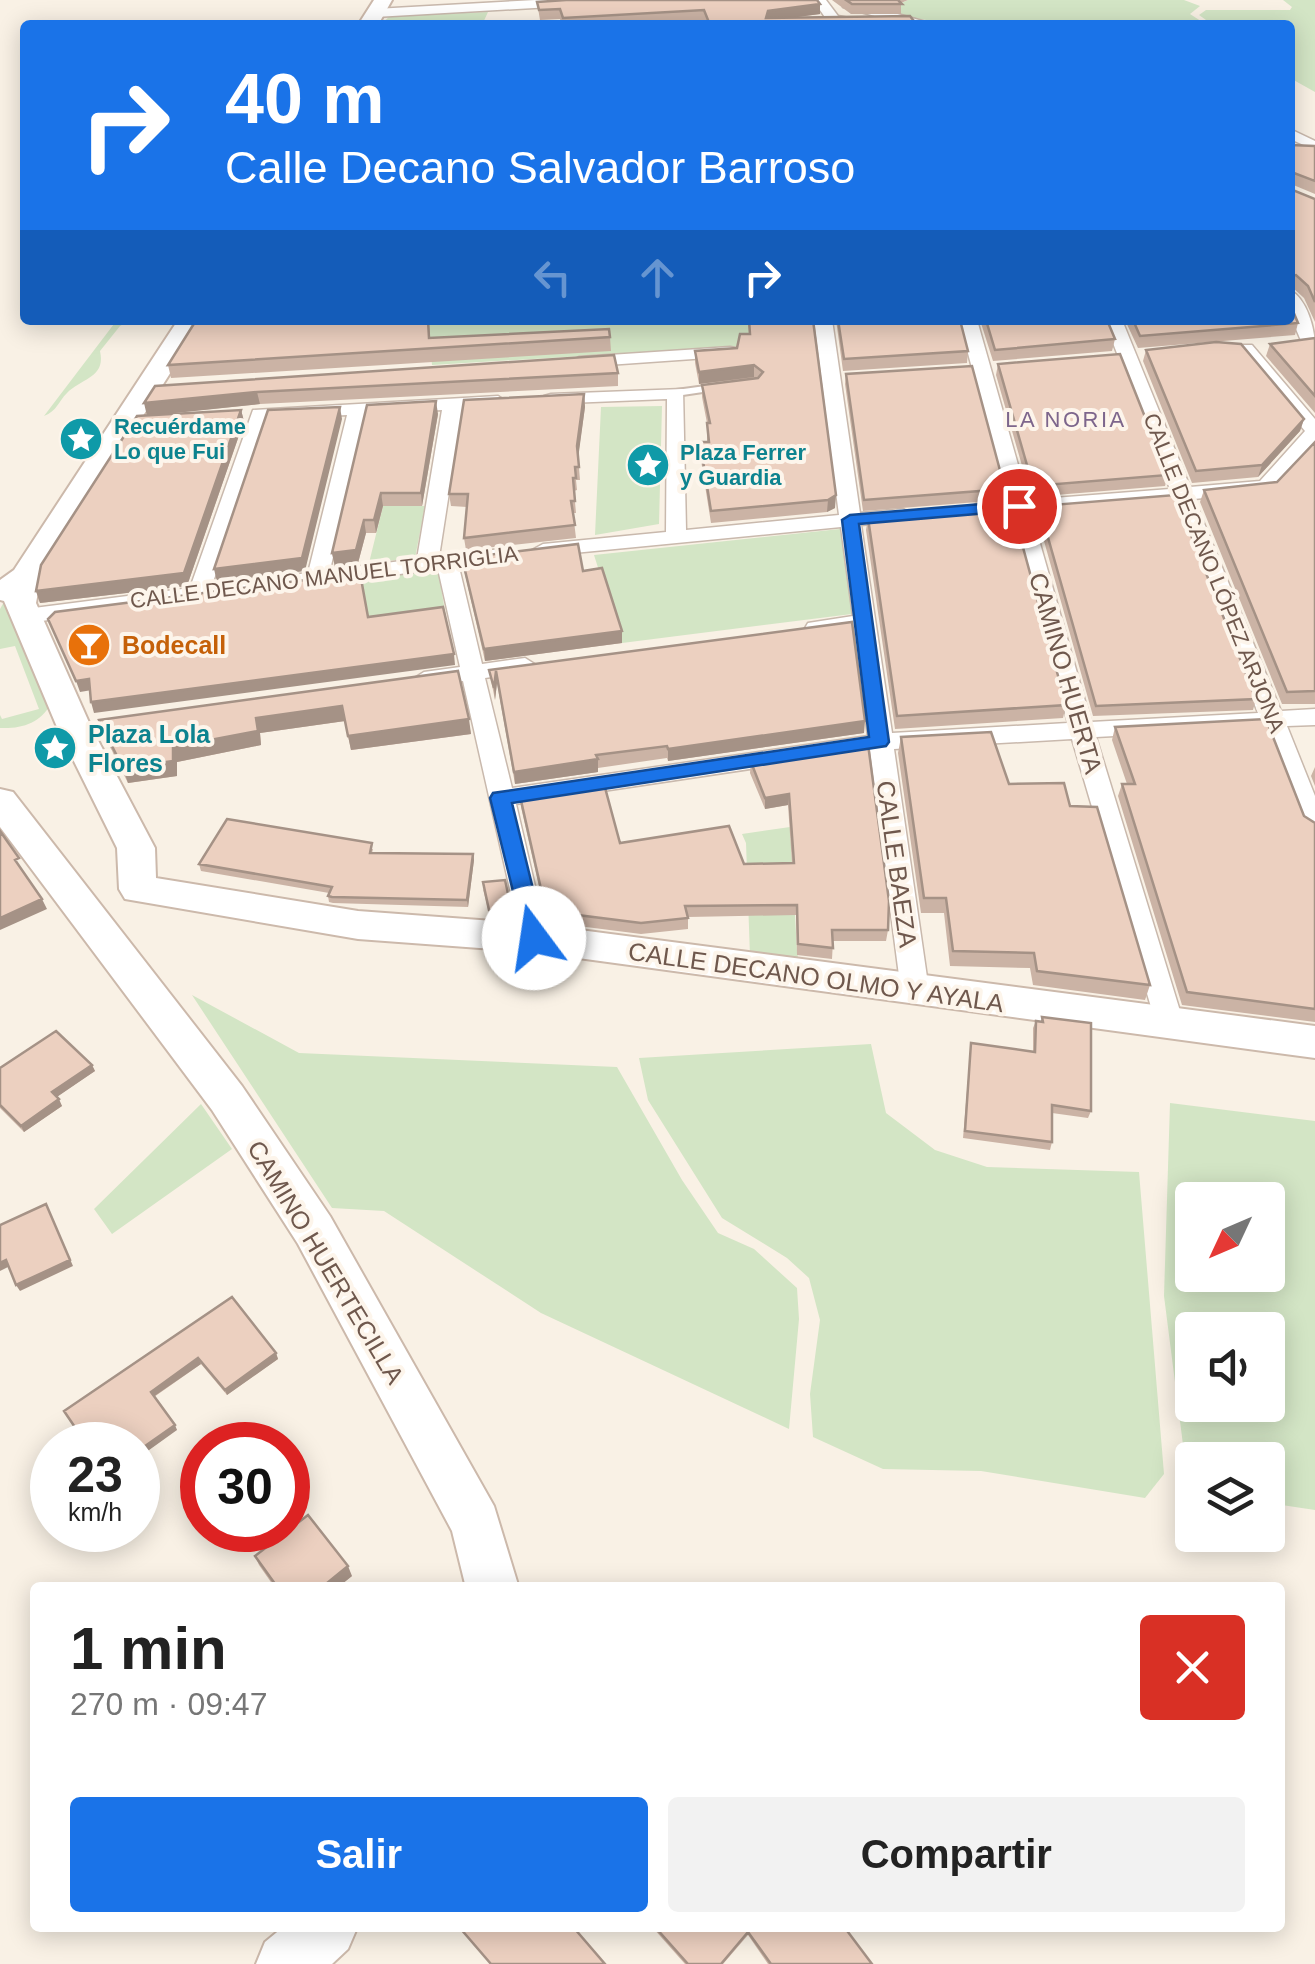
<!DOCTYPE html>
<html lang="es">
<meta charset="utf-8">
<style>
body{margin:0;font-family:Arial,sans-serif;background:#f2f2f2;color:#222;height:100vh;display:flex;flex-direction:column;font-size:38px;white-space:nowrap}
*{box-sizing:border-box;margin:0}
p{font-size:32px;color:#767676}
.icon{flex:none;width:55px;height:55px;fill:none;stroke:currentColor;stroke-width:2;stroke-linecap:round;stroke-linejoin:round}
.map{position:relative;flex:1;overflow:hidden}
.panel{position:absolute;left:30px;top:1582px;width:1255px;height:350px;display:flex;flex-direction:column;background:#fff;border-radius:10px;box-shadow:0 5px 25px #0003}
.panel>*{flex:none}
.top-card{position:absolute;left:20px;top:20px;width:1275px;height:305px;border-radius:10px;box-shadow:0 5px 25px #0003;background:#1a73e8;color:#fff;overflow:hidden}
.needle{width:65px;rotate:226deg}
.fabs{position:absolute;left:1175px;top:1182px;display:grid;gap:20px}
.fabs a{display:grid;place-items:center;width:110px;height:110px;border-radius:10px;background:#fff;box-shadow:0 5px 25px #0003;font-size:50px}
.speed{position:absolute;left:30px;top:1422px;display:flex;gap:20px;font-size:50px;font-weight:700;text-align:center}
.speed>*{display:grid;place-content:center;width:130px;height:130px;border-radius:50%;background:#fff;box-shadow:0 5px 25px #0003;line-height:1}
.speed small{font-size:25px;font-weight:400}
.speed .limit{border:15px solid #d22;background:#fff;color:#111}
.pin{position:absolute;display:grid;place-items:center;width:85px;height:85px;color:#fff;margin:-42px;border:5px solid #fff;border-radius:50%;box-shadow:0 2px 10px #0007}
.me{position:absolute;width:110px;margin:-55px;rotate:346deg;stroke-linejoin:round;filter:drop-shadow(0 0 8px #0008)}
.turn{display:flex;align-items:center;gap:35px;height:210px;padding:0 40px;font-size:45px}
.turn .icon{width:130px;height:130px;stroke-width:2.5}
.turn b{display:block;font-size:70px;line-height:85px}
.lanes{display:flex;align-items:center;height:95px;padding:0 40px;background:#0003;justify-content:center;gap:50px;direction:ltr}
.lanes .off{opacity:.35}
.round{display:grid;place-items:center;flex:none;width:105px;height:105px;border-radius:10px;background:#f2f2f2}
.head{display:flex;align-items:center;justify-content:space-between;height:170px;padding:0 40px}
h1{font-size:60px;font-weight:700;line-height:75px}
.cta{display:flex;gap:20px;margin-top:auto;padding:20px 40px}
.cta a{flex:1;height:115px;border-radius:10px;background:#1a73e8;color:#fff;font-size:40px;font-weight:700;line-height:115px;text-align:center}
.cta a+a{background:#f2f2f2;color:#222}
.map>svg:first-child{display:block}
.green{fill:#d3e5c5;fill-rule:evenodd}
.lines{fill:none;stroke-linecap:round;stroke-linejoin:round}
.lane-casing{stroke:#c9b9ad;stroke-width:4}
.street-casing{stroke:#c9b9ad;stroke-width:3}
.secondary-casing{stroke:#ccb9ab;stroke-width:4}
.lane{fill:#fff;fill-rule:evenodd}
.street{fill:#fff;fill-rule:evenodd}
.secondary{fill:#fff;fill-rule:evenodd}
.wall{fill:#cbb3a5}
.shaded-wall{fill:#a59286}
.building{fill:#ecd0c0;stroke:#a59286;stroke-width:2.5}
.route{fill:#1a73e8;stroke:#114b97;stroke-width:2.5}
.labels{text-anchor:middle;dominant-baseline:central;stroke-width:8;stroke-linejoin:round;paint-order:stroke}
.far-neighbourhood-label{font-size:22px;letter-spacing:2.5px;fill:#7d668c;stroke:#fdf5eb}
.far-culture-label{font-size:22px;font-weight:bold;fill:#0d838f;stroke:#fdf5eb;text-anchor:start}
.far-street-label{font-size:22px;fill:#6f584d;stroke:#fdf5eb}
.food-label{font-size:25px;font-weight:bold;fill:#c56008;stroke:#fdf5eb;text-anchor:start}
.street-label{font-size:25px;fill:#6f584d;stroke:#fdf5eb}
.culture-label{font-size:25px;font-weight:bold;fill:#0d838f;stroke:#fdf5eb;text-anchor:start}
</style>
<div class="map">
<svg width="1315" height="1964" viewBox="0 0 1315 1964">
<rect width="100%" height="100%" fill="#f9f1e5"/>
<path class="green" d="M908 0H1184L1200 6 1190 14 1207 25H953L883 12Z
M1283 0H1315V92L1290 78V25H1213L1199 15 1206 10H1290L1292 7Z
M488 12 482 25H380L390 16Z
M117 320H131L120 326 100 351C106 378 82 378 67 393 58 402 57 411 44 416Z
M428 320H748L750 346 432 365Z
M662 406 659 524 595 535 601 407Z
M383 506H425L415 558 369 563Z
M840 529 852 614 622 643 594 555Z
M438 570 446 617 369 628 361 580Z
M5 600 51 704C40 723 22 729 0 728V715L2 719 39 709 15 646 0 649V609Z
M790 827 797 951 799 963 750 956 746 843 742 834Z
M192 995 299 1053 617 1067 682 1180 718 1233 754 1249 797 1288 799 1319 789 1429 541 1313 384 1211 332 1208Z
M871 1044 886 1113 935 1150 987 1167 1139 1172 1164 1474 1145 1498 981 1471 883 1469 813 1437 810 1394 820 1320 809 1278 787 1258 722 1218 648 1100 639 1058Z
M1170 1103 1315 1121V1510L1268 1503V1460H1192V1481L1187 1476 1164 1296ZM1192 1200H1268V1275H1192ZM1192 1330H1268V1405H1192Z
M201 1104 232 1149 112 1234 94 1209Z"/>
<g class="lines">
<g class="lane-casing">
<path id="lane" d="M720 384 725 387 723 389 676 396 671 393 676 390Z"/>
</g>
<g class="street-casing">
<path id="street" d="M536 0H611L605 4 375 17 368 13 375 9Z
M813 0H826L838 16 870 22 829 23Z
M848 0 926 22 928 25H907L843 7 842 4Z
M1290 129 1315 141V150L1290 139Z
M1290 290C1307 299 1315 329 1315 347L1302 343 1290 315Z
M814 320H832L860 513 903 509 913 515 903 521 861 525 892 733 1068 723 1011 513 976 516 966 510 976 504 1008 501 959 320H977L1028 500 1170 489 1104 320H1122L1190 487 1260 481 1305 431 1240 353V345H1252L1315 419V444L1273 491 1194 499 1281 711 1315 709V725L1287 726 1315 796V836L1302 827 1264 728 1096 737 1184 1024 1180 1032 1170 1035 1160 1032 1156 1024 1072 739 894 749 929 991 925 998 915 1001 905 998 901 991 870 751 516 804 547 938 543 945H525L521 938 463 681 424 686 413 679 424 672 460 667 438 569 26 623 15 616 26 609 190 588 253 410 498 396 507 402 505 406 462 409 439 557 500 549 511 555 500 561 459 567 482 664 525 658 536 665 525 672 485 678 512 788 868 736 854 629 816 635 805 628 808 623 853 616 841 527 543 556 532 550 543 544 666 532 667 399 544 404V396L551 394 683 389 686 530 839 515ZM442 410 417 559 330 570 366 414ZM347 415 308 573 212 585 268 419ZM1175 500 1258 713 1091 722 1031 512Z
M730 347 736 348V356L579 367 570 362 579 357Z"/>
</g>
<g class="secondary-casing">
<path id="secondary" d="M374 0H392L378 25H358Z
M178 320H204L41 576 36 603 91 727 155 848 156 878 358 911 534 924 1315 1026V1058L534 952 358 939 125 899 119 889 117 848 57 727 4 601 0 600V580L14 570Z
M0 789 13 792 242 1086 330 1216 494 1506 519 1588H466L452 1531 298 1244 212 1110 0 827Z
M282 1928H357L348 1949 332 1964H256L265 1942Z"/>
</g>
<use href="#lane" class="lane"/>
<use href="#street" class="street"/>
<use href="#secondary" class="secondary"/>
</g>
<path class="wall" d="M832 0H908L901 3V14H851Z
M537 2 820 4V14L797 17 917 25H705L703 20 620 25H562L560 19 540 20Z
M1290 145 1315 146V194L1291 184 1290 185Z
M1290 189 1315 199V322L1304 298 1292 287H1290Z
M748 320H813L835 508 827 512 711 523 700 454V442H707V423L702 397V385L755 378 699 384 695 363V351L737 348 749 334Z
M836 320H960L968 351 967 363 843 371Z
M980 320H1107L1115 339 1112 351 993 361Z
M1125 320H1290L1298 323 1295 335 1138 348Z
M429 323 430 338 610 337 611 351 171 378 168 365Z
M1315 338V413L1266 356 1270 344Z
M1146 350 1304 419 1300 431 1258 477 1192 483 1143 361Z
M998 364 1168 475 1165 486 1031 497 996 375Z
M618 373V386L260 404 162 414 241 410 244 421 187 586 40 603 36 591 147 415 155 386Z
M846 374 1005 489 1003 500 863 511 845 384Z
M584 394 585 407 578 456 580 480H576L577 490 574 491 576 513H573L576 538 466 550 464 538 467 507 451 506 449 494Z
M438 414 422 506H383L376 533H366L358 563 335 567 332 553Z
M1315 442V704H1282L1200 502 1204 490 1277 482Z
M1039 506 1256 699 1253 710 1093 716 1037 516Z
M868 518 1066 705 1063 718 895 729 866 530Z
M462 558 583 571 622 631V643L485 661 464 570Z
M489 670 864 733 668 761 667 758 598 768V772L515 784 497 683 495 700Z
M458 671 471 734 351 750 345 721 260 733 261 745 177 762V776L128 783 104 735 99 720Z
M1115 727 1304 816 1315 823V1022L1182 1005 1118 796 1122 784H1127L1112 740Z
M901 737 1009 784 1070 806 1150 985 1145 1000 1033 985 1030 968 950 966 944 913H921L898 753Z
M868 744 888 930 886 941H833L832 959 797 955 796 915 688 917V929L641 934 547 922 521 807 520 796 620 843 744 864 792 863 788 805 765 809 750 773 751 762Z
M1315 767V786L1311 776Z
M373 849 372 853 473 854 474 860 468 907 333 903 329 902 328 896 329 893 201 871 199 864Z
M483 889 512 912 513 919 490 917Z
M1042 1017 1091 1111 1088 1118 1052 1113V1142L1050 1150 963 1138 971 1043 1033 1052V1028L1036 1021 1041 1022Z
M92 1065 95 1071 56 1097 62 1106 24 1132 0 1108V1068Z
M232 1297 276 1353 278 1359 227 1395 201 1364 154 1397 177 1430 87 1445Z
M255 1556 352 1576 337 1588H275L259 1565Z
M653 1928H845L872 1964H768L748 1935 723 1964H685Z"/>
<path class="shaded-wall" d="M820 4V14L768 21 766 18 768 11Z
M754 365V377L699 384V372Z
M257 392 260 404 147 416 144 403Z
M584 394 585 407 578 459 577 446Z
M436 401 438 414 422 506 421 493Z
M340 407 342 419 305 571 217 582 214 569Z
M241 410 244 421 187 586 40 603 36 591Z
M1304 419 1300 431 1258 477 1262 465Z
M381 493 383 506 376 533 374 520Z
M836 495 835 508 827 512 828 500Z
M364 520 366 533 358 563 335 567 332 553Z
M622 631V643L485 661 484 649Z
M454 654 455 665 94 713 91 702Z
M496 671 497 683 495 700 494 688Z
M89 679 92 690 80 692 76 681Z
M342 706 345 721 260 733 261 745 177 762V776L128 783 123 768 173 747 256 718Z
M469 719 471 734 351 750 348 736Z
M865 721 864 733 668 761V749Z
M598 759V772L515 784 514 772Z
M789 794 788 805 765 809V798Z
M473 854 474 860 468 907 467 900Z
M42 899 47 909 0 930V918Z
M92 1065 95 1071 54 1099 52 1092Z
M59 1099 62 1106 24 1132 21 1126Z
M46 1204 73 1266 20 1291 16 1285Z
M6 1260 10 1266 0 1271V1263Z
M276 1353 278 1359 227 1395 225 1390Z
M198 1358 201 1364 153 1397 151 1392Z
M175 1425 177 1430 138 1458V1451Z
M348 1566 352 1576 337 1588H321Z"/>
<path class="building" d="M566 0H817L820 4 768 11 766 18 910 16 917 25H710L704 10 563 18 560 9 539 10 537 2Z
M846 0H898L902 4H852Z
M1290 145 1315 146V181L1294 173 1290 177Z
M1290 187V189L1315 199V302L1308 286 1296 275 1291 276 1290 298Z
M1290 304 1298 323 1140 336 1133 320H1290Z
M232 320H428L429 338 609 329 610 337 168 365 195 322Z
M749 320H813L836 495 828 500 711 511 700 442H709L707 423H710L702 385 758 378 763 372 754 365 699 372 695 351 737 348 740 334H750Z
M838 320H960L968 351 844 359Z
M986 320H1107L1115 339 995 350Z
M1315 338V396L1270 344Z
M1216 342 1241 344 1304 419 1262 465 1196 471 1146 350Z
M1120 354 1168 475 1033 486 998 364Z
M614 355 618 373 257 392 144 403 155 386Z
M972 366 1005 489 864 500 846 374Z
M584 394 577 446 579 467H575L576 478H573L575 501H571L575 525 464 538 468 494H449L464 400Z
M436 401 421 493H381L374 520H364L356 550 332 553 367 405Z
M340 407 302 558 214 569 268 410Z
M241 410 184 573 36 591 41 565 137 416Z
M1315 442V691L1287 692 1204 490 1277 482Z
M1175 495 1256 699 1096 706 1039 506Z
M1012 507 1066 705 897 716 868 518Z
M578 544 583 571 602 568 622 631 484 649 462 558Z
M360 573 368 617 443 607 454 654 91 702 89 679 76 681 48 619 55 612Z
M852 622 865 721 668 749 667 746 596 755 598 759 514 772 496 671 494 688 489 670Z
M458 671 469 719 348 736 342 706 256 718 258 731 173 747V761L123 768 99 720Z
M1266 719 1304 816 1315 823V1009L1187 992 1122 784H1135L1115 727Z
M991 732 1009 784 1064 783 1070 806 1097 807 1150 985 1037 971 1034 953 953 951 946 898H924L901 737Z
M868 744 889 901 888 930H832L833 948 798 944 797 905 685 906 688 918 641 923 546 911 520 796 604 784 620 843 729 826 744 864 794 863 789 794 765 798 751 762Z
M227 819 372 843 370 853 473 854 467 900 332 897 328 896 332 887 199 864Z
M0 831 19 858 15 860 42 899 0 918Z
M505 880 512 912 489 910 483 882Z
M1042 1017 1091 1023V1111L1052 1105V1142L965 1131 971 1043 1035 1052 1036 1021 1043 1022Z
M56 1031 92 1065 52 1092 59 1099 21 1126 0 1105V1068Z
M46 1204 70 1260 16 1285 6 1260 0 1263V1225Z
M232 1297 276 1353 225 1390 198 1358 151 1392 175 1425 138 1451V1445H87L64 1411Z
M308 1515 348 1566 321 1588H278L255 1556Z
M460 1928H574L605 1964H491Z
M656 1928H845L872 1964H771L748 1932 721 1964H688Z"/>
<path class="route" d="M1019 501 1025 503V510L859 524 889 742 886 746 512 803 545 938 534 947 526 944 490 798 493 793 869 737 842 520 850 515Z"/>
<defs>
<g id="sight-disc" transform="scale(2.25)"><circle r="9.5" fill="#0f9aa8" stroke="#fdf5eb"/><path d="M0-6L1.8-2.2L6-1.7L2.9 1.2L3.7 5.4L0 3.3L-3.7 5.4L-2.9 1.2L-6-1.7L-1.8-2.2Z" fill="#fff"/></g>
<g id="bar-disc" transform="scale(2.25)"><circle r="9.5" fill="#e8710a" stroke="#fdf5eb"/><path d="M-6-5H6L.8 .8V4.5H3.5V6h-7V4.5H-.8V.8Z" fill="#fff"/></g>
</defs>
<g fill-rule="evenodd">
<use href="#sight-disc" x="81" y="439"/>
<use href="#sight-disc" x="648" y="465"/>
<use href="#bar-disc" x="89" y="645"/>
<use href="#sight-disc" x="55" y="748"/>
</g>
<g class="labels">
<g class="far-neighbourhood-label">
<text x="1066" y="419">LA NORIA</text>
</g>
<g class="far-culture-label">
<text x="114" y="426">Recuérdame<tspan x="114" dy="25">Lo que Fui</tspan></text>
<text x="680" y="452">Plaza Ferrer<tspan x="680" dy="25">y Guardia</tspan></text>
</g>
<g class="far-street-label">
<text transform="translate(1214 573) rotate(68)">CALLE DECANO LÓPEZ ARJONA</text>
<text transform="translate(324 577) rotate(-7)">CALLE DECANO MANUEL TORRIGLIA</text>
</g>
<g class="food-label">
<text x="122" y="645">Bodecall</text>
</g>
<g class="street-label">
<text transform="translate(1066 673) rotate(74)">CAMINO HUERTA</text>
<text transform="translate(897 864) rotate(82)">CALLE BAEZA</text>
<text transform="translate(816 977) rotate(8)">CALLE DECANO OLMO Y AYALA</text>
<text transform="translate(326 1262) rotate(59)">CAMINO HUERTECILLA</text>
</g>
<g class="culture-label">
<text x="88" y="734">Plaza Lola<tspan x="88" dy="29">Flores</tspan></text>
</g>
</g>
</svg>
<div class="fabs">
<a><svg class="needle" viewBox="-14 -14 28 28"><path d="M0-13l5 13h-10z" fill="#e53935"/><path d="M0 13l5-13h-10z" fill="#767676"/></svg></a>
<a><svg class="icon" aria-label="sound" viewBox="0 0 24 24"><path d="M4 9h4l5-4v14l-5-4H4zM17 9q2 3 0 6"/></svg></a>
<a><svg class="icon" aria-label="layers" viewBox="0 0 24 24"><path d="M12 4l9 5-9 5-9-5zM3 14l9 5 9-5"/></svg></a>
</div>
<div class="speed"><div>23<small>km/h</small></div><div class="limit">30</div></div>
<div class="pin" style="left:1019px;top:506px;background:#d93025"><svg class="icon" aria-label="arrive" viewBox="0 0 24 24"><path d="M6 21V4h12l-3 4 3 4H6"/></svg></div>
<svg class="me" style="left:534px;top:938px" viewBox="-20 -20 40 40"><circle r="19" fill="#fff"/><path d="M0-13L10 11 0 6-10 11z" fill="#1a73e8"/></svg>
<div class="top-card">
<div class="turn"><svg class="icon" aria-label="right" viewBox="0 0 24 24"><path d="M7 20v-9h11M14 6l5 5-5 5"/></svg><div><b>40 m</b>Calle Decano Salvador Barroso</div></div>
<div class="lanes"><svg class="icon off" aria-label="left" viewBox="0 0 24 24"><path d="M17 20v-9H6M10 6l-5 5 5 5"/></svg><svg class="icon off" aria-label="ahead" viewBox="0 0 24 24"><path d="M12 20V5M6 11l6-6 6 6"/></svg><svg class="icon" aria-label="right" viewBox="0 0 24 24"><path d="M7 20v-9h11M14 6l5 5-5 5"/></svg></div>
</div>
<section class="panel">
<div class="head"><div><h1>1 min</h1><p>270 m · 09:47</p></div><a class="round" style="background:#d93025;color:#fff"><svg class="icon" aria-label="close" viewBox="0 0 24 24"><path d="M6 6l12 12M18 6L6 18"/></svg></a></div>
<div class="cta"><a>Salir</a><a>Compartir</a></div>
</section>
</div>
